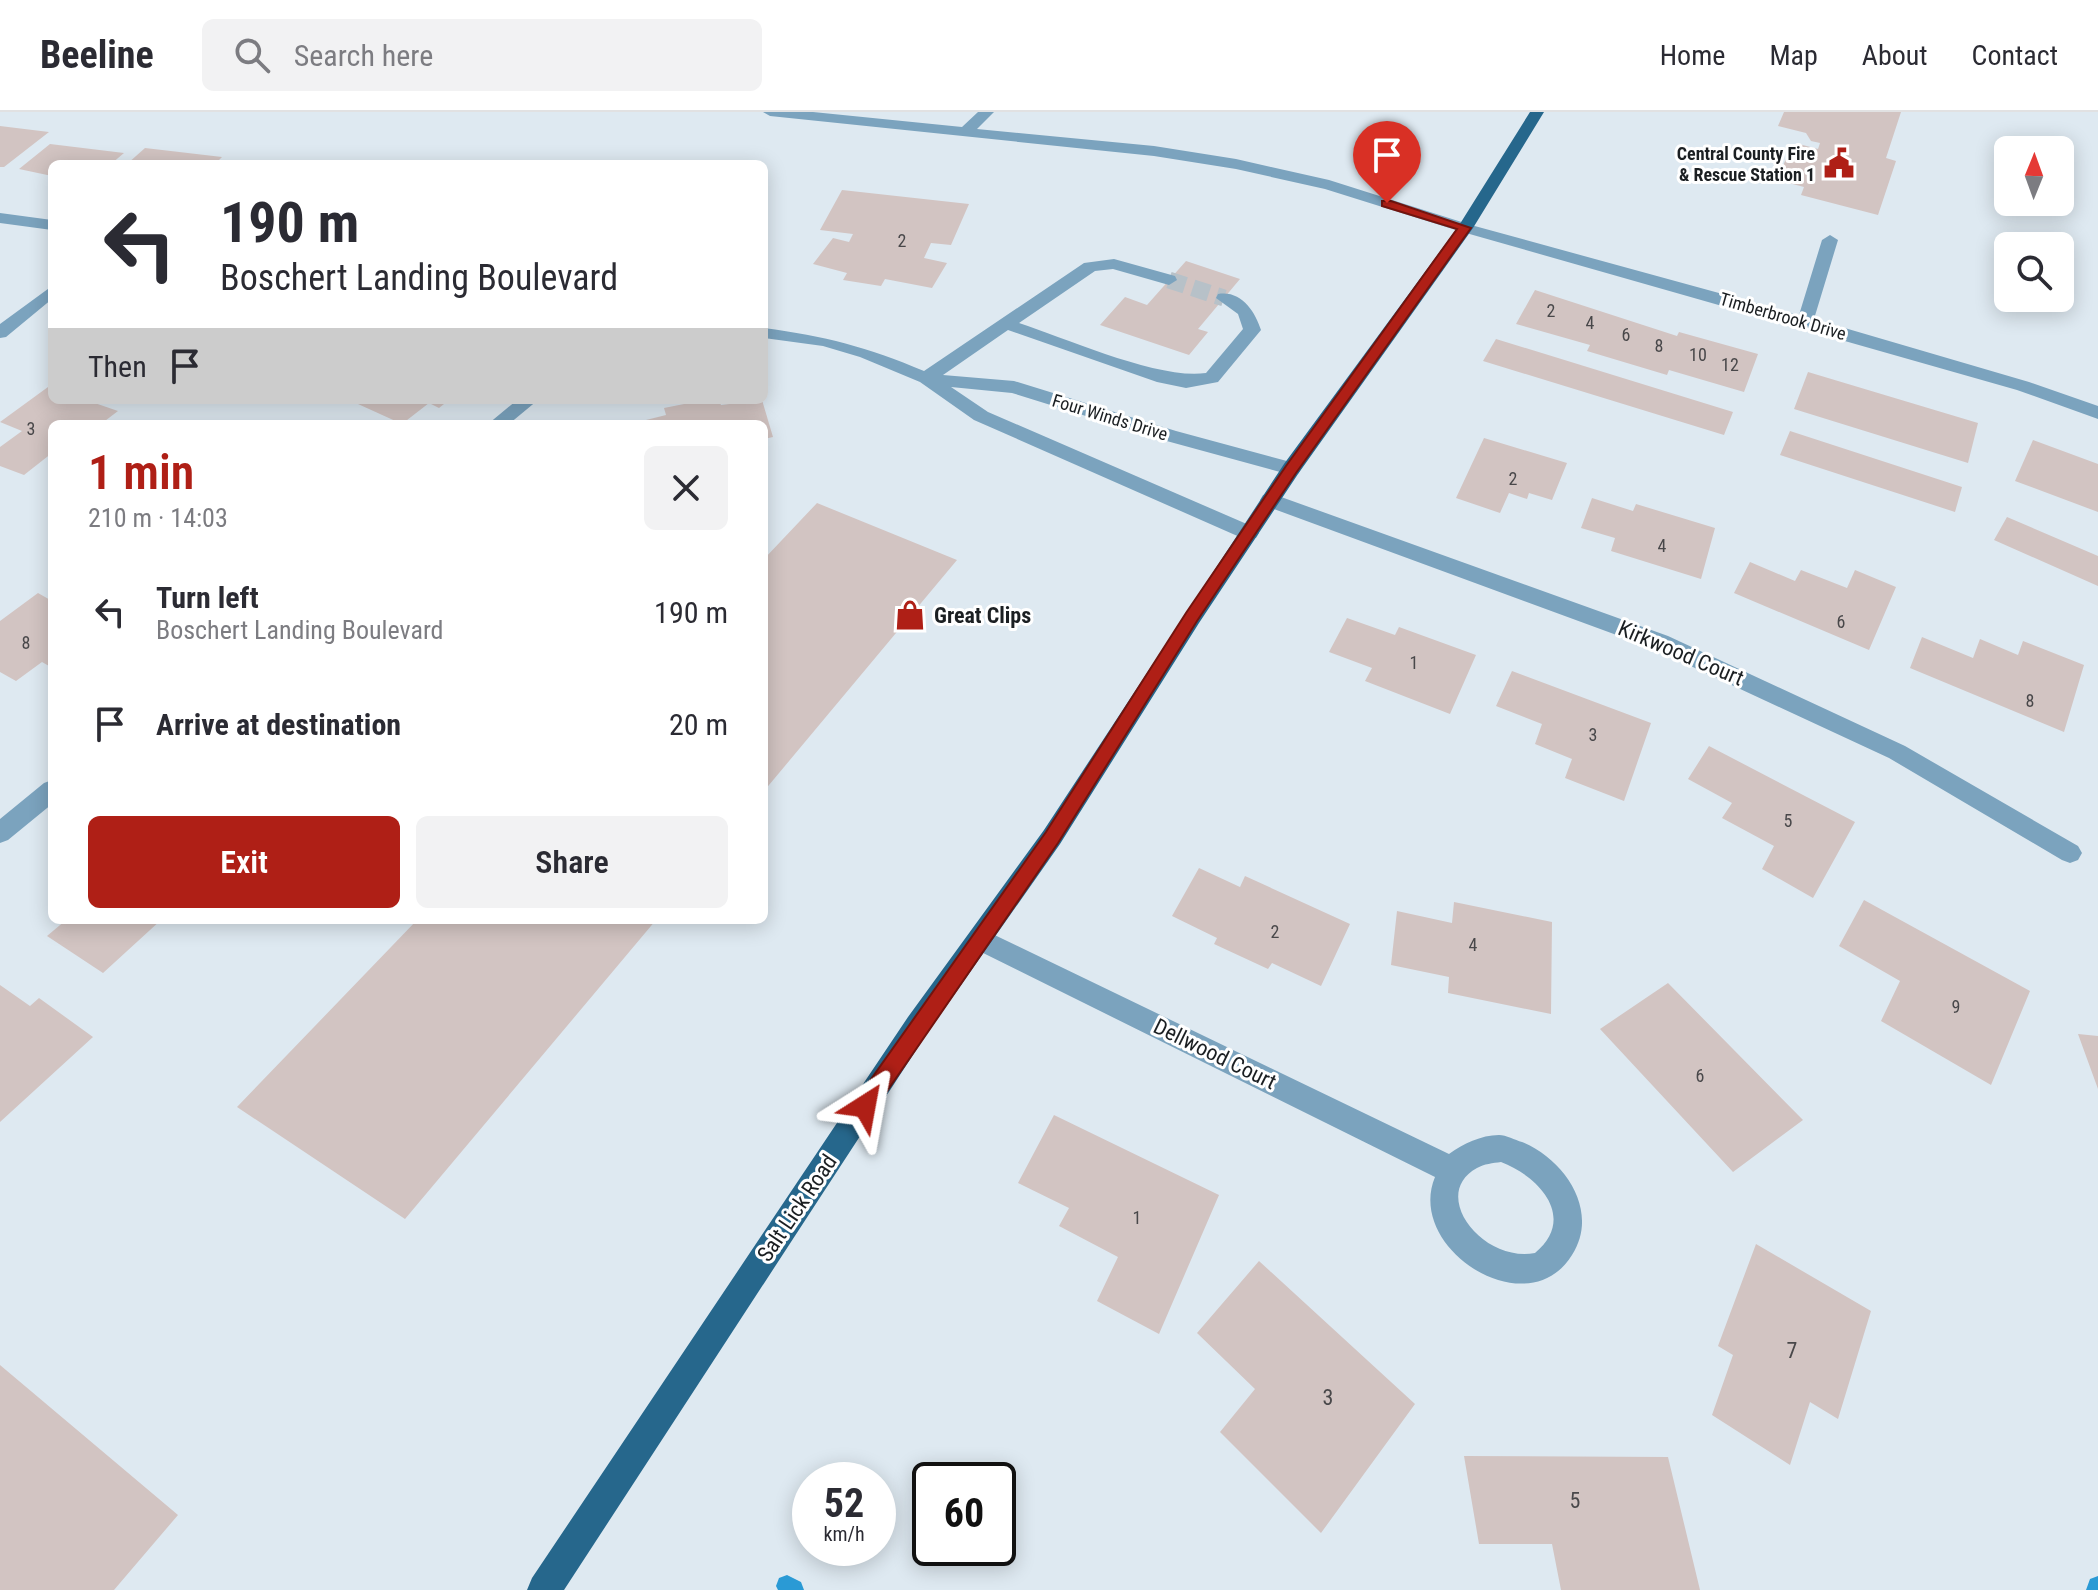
<!DOCTYPE html>
<meta charset="utf-8">
<style>
body{margin:0;font-family:"Roboto Condensed",sans-serif;background:#f2f2f3;color:#2b2b33;height:100vh;display:flex;flex-direction:column;font-size:30px;white-space:nowrap}
*{box-sizing:border-box;margin:0}
p{font-size:26px;color:#7c7c81}
.icon{flex:none;width:44px;height:44px;fill:none;stroke:currentColor;stroke-width:2;stroke-linecap:round;stroke-linejoin:round}
.map{position:relative;flex:1;overflow:hidden}
.details{position:absolute;left:48px;top:308px;width:720px;height:504px;display:flex;flex-direction:column;background:#fff;border-radius:12px;box-shadow:0 4px 20px #0003}
.details>*{flex:none}
.guide{position:absolute;left:48px;top:48px;width:720px;height:244px;border-radius:12px;box-shadow:0 4px 20px #0003;background:#fff;color:#2b2b33;overflow:hidden}
.needle{width:52px;rotate:1deg}
.fabs{position:absolute;left:1994px;top:24px;display:grid;gap:16px}
.fabs a{display:grid;place-items:center;width:80px;height:80px;border-radius:12px;background:#fff;box-shadow:0 4px 20px #0003;font-size:40px}
.speed{position:absolute;left:792px;top:1350px;display:flex;gap:16px;font-size:40px;font-weight:700;text-align:center}
.speed>*{display:grid;place-content:center;width:104px;height:104px;border-radius:50%;background:#fff;box-shadow:0 4px 20px #0003;line-height:1}
.speed small{font-size:20px;font-weight:400}
.speed .limit{border:4px solid #111;border-radius:12px;background:#fff;color:#111}
.pin{position:absolute;display:grid;place-items:center;width:68px;height:68px;color:#fff;margin:-82px -34px;border-radius:50% 50% 50% 0;rotate:-45deg;box-shadow:0 0 8px #0007}
.pin .icon{rotate:45deg}
.me{position:absolute;width:88px;margin:-44px;rotate:34deg;stroke-linejoin:round;filter:drop-shadow(0 0 6px #0008)}
.turn{display:flex;align-items:center;gap:28px;height:168px;padding:0 40px;font-size:36px}
.turn .icon{width:104px;height:104px;stroke-width:2.5}
.turn b{display:block;font-size:56px;line-height:68px}
.then{display:flex;align-items:center;height:76px;padding:0 40px;background:#0003;gap:16px;font-size:30px}
.round{display:grid;place-items:center;flex:none;width:84px;height:84px;border-radius:12px;background:#f2f2f3}
.overview{display:flex;align-items:center;justify-content:space-between;height:136px;padding:0 40px}
h1{font-size:48px;font-weight:600;line-height:60px;color:#af1f16}
.cta{display:flex;gap:16px;margin-top:auto;padding:16px 40px}
.cta a{flex:1;height:92px;border-radius:12px;background:#af1f16;color:#fff;font-size:32px;font-weight:600;line-height:92px;text-align:center}
.cta a+a{background:#f2f2f3;color:#2b2b33}
ul{padding:0;list-style:none}
li{display:flex;align-items:center;gap:24px;height:112px;padding:0 40px}
li div{flex:1}
li b{display:block;font-size:30px}
li em{font-style:normal}
header{display:flex;align-items:center;gap:48px;box-sizing:border-box;height:112px;padding:0 40px;background:#fff;border-bottom:2px solid #e1e1e2}
header strong{font-size:38px}
nav{display:flex;gap:44px;margin-inline-start:auto;font-size:28px}
.search{width:560px;height:72px;background:#f2f2f3;display:flex;align-items:center;gap:20px;box-sizing:border-box;padding:0 28px;border-radius:12px;color:#7c7c81;font-size:30px}
.map>svg:first-child{display:block}
.lines{fill:none;stroke-linecap:round;stroke-linejoin:round}
.stream{fill:#2a9ad5;fill-rule:evenodd}
.building{fill:#d2c4c2}
.minor-tunnel{stroke:#b7c1c8;stroke-width:17;stroke-dasharray:17 8;stroke-linecap:butt}
.minor{fill:#7ba3be;fill-rule:evenodd}
.major{fill:#26678c;fill-rule:evenodd}
.route{fill:#af1f16;stroke:#72140e;stroke-width:2}
.labels{text-anchor:middle;dominant-baseline:central;stroke-width:6;stroke-linejoin:round;paint-order:stroke}
.far-poi-label{font-size:18px;font-weight:bold;fill:#1b1f22;stroke:#fff;text-anchor:end}
.number-label{font-size:18px;fill:#49484a}
.far-street-label{font-size:18px;fill:#1b1f22;stroke:#fff}
.poi-label{font-size:22px;font-weight:bold;fill:#1b1f22;stroke:#fff;text-anchor:start}
.street-label{font-size:22px;fill:#1b1f22;stroke:#fff}
.near-number-label{font-size:22px;fill:#49484a}
</style>
<header>
<strong>Beeline</strong>
<div class="search"><svg class="icon" aria-label="search" viewBox="0 0 24 24"><circle cx="10" cy="10" r="6"/><path d="M15 15l6 6"/></svg>Search here</div>
<nav><a>Home</a><a>Map</a><a>About</a><a>Contact</a></nav>
</header>
<div class="map">
<svg width="2098" height="1478" viewBox="0 0 2098 1478">
<rect width="100%" height="100%" fill="#dee9f1"/>
<g class="lines">
<path class="stream" d="M787 1463 801 1470 804 1478H778L776 1474 779 1466Z
M2098 1464V1478H2086L2090 1467Z"/>
</g>
<path class="building" d="M1784 0H1901L1886 46 1896 49 1878 103 1801 83 1804 75 1785 70 1789 61 1783 60V54L1787 44 1792 40 1797 41 1799 32 1818 37 1820 31 1811 29 1806 21 1778 14Z
M0 14 49 20 4 55H0Z
M50 32 124 41 111 52H52V64L19 57Z
M145 36 222 45 215 52H127Z
M842 78 969 92 951 133 931 131 924 146 947 151 932 176 885 167 881 174 843 168 847 161 813 152 833 126 849 130 853 122 820 118Z
M1186 149 1240 167 1198 217 1208 220 1189 243 1100 213 1125 185 1147 193Z
M1535 178 1677 224 1679 220 1758 242 1744 280 1669 258 1667 263 1587 239 1590 233 1516 212Z
M1496 227 1733 300 1724 323 1483 249Z
M1808 260 1978 311 1968 351 1794 297Z
M48 275 52 277V288H86L118 299 101 312H52V341L24 363 0 354V335L22 319 0 310Z
M364 288H449L439 296 429 291 402 312 358 292Z
M704 288H719L721 293 762 288 773 325 764 327V312H630L666 303 664 296Z
M1790 319 1962 375 1955 400 1780 343Z
M1484 326 1567 351 1552 388 1529 381 1527 387 1509 381 1500 401 1456 386Z
M2033 328 2098 352V400L2015 369Z
M1592 386 1633 399 1636 392 1715 416 1701 467 1611 439 1615 426 1581 416Z
M817 391 957 448 764 679V447Z
M2007 405 2098 444V474L1994 428Z
M1750 450 1795 469 1801 458 1847 476 1855 458 1896 475 1869 538 1734 481Z
M38 481 52 489V552L49 554 42 550 16 569 0 560V509Z
M1347 506 1395 523 1399 515 1476 543 1450 602 1365 569 1372 556 1329 540Z
M1922 525 1973 546 1980 527 2018 543 2023 529 2084 553 2064 620 1910 556Z
M1512 559 1651 611 1624 689 1565 666 1572 647 1535 632 1542 612 1496 594Z
M1709 634 1855 710 1813 786 1762 757 1774 734 1722 706 1732 691 1688 667Z
M1199 756 1240 775 1245 764 1350 812 1321 874 1272 851 1268 857 1214 832 1217 826 1172 804Z
M1864 788 2030 879 1991 973 1881 909 1900 869 1839 834Z
M1454 790 1552 810 1551 902 1448 881 1449 865 1391 853 1397 799 1452 811Z
M66 808H161L103 861 47 824Z
M417 808H656L405 1107 237 995Z
M1668 871 1803 1008 1733 1060 1600 917Z
M0 873 30 894 39 886 93 925 0 1010Z
M2078 922 2098 924V977Z
M1054 1003 1219 1083 1159 1222 1097 1189 1118 1145 1059 1114 1069 1096 1018 1071Z
M1756 1132 1871 1199 1838 1307 1810 1290 1790 1353 1712 1303 1733 1243 1718 1234Z
M1259 1149 1415 1292 1321 1421 1220 1320 1255 1277 1197 1221Z
M0 1253 178 1403 114 1478H0Z
M1464 1344 1668 1345 1700 1478H1561L1552 1432H1479Z"/>
<g class="lines">
<path class="minor-tunnel" d="M1169 168 1224 186"/>
<path class="minor" d="M763 0H813L962 15 978 0H994L977 17 1154 34 1236 47 1329 68 1471 113 1799 203 1822 128 1830 123 1838 128 1814 207 2029 270 2098 294V307L2017 278 1459 119 1325 77 1236 57 1154 44 770 4Z
M0 101 52 108V118L0 111Z
M1114 147 1175 164 1177 168 1169 173 1113 157 1095 159 1019 211C1068 227 1159 268 1206 261L1243 217 1238 202 1216 186 1218 182C1241 178 1255 199 1261 218L1218 270 1186 276 1157 270 1008 218 943 263 1014 269 1176 319 1298 352 1301 357 1298 362 1291 363 1163 328 1012 281 951 275 988 300 1256 416 1259 421 1256 426H1242L974 308 920 270 860 245 823 234 764 226V216C825 224 867 235 924 259L1084 151Z
M52 174V187L6 225 0 226V212Z
M517 288H538L509 312H488Z
M1270 381 1668 524 1905 634 2078 734 2082 741 2078 748 2070 751 2062 748 1889 646 1652 536 1263 393 1260 388 1263 383Z
M52 668V692L8 728 0 731V707L44 671Z
M980 816 1449 1042C1463 1032 1481 1023 1499 1023 1506 1023 1515 1028 1522 1030 1565 1048 1600 1099 1572 1143 1528 1215 1405 1137 1435 1065L971 835 967 827 971 819ZM1501 1050C1540 1065 1577 1106 1535 1141 1482 1151 1429 1082 1477 1056 1484 1052 1493 1051 1501 1050Z"/>
<path class="major" d="M1530 0H1544L1473 116 1298 362 1199 511 1060 732 926 923 564 1478H527L532 1466 908 905 1044 718 1284 352 1458 115Z"/>
</g>
<path class="route" d="M1382 89H1391L1471 116 1296 361 1197 509 1058 731 872 1001 865 1004 857 1001 854 994 857 987 1046 720 1186 501 1286 354 1457 117 1382 94Z"/>
<defs>
<g id="civic-bare" transform="scale(2.4)"><path d="M-.6-6.5H3V-4.5H.6V-3L4-1V1h2V6H-6V1h2V-1L-.6-3ZM-1.2 2.5V6h2.4V2.5Z" fill="#af1f16" stroke="#fff" stroke-width="2.5" paint-order="stroke"/></g>
<g id="shop-bare" transform="scale(2.4)"><path d="M-5-2.5h2.3a2.7 3.5 0 0 1 5.4 0H5L5.5 6h-11ZM-1.5-2.5h3a1.5 2.3 0 0 0-3 0Z" fill="#af1f16" stroke="#fff" stroke-width="2.5" paint-order="stroke"/></g>
</defs>
<g fill-rule="evenodd">
<use href="#civic-bare" x="1839" y="51"/>
<use href="#shop-bare" x="910" y="503"/>
</g>
<g class="labels">
<g class="far-poi-label">
<text x="1815" y="41">Central County Fire<tspan x="1815" dy="21">&amp; Rescue Station 1</tspan></text>
</g>
<g class="number-label">
<text x="902" y="128">2</text>
<text x="1551" y="198">2</text>
<text x="1590" y="210">4</text>
<text x="1626" y="222">6</text>
<text x="1659" y="233">8</text>
<text x="1698" y="242">10</text>
<text x="1730" y="252">12</text>
<text x="31" y="316">3</text>
<text x="1513" y="366">2</text>
<text x="1662" y="433">4</text>
<text x="1841" y="509">6</text>
<text x="26" y="530">8</text>
<text x="1414" y="550">1</text>
<text x="2030" y="588">8</text>
<text x="1593" y="622">3</text>
<text x="1788" y="708">5</text>
<text x="1275" y="819">2</text>
<text x="1473" y="832">4</text>
<text x="1956" y="894">9</text>
<text x="1700" y="963">6</text>
<text x="1137" y="1105">1</text>
</g>
<g class="far-street-label">
<text transform="translate(1783 204) rotate(16)">Timberbrook Drive</text>
<text transform="translate(1110 305) rotate(17)">Four Winds Drive</text>
</g>
<g class="poi-label">
<text x="934" y="503">Great Clips</text>
</g>
<g class="street-label">
<text transform="translate(1681 541) rotate(23)">Kirkwood Court</text>
<text transform="translate(1215 942) rotate(26)">Dellwood Court</text>
<text transform="translate(797 1096) rotate(-56)">Salt Lick Road</text>
</g>
<g class="near-number-label">
<text x="1792" y="1238">7</text>
<text x="1328" y="1285">3</text>
<text x="1575" y="1388">5</text>
</g>
</g>
</svg>
<div class="fabs">
<a><svg class="needle" viewBox="-14 -14 28 28"><path d="M0-13l5 13h-10z" fill="#e53935"/><path d="M0 13l5-13h-10z" fill="#7c7c81"/></svg></a>
<a><svg class="icon" aria-label="search" viewBox="0 0 24 24"><circle cx="10" cy="10" r="6"/><path d="M15 15l6 6"/></svg></a>
</div>
<div class="speed"><div>52<small>km/h</small></div><div class="limit">60</div></div>
<div class="pin" style="left:1387px;top:91px;background:#d93025"><svg class="icon" aria-label="arrive" viewBox="0 0 24 24"><path d="M6 21V4h12l-3 4 3 4H6"/></svg></div>
<svg class="me" style="left:865px;top:994px" viewBox="-20 -20 40 40"><path d="M0-17L14 15 0 8-14 15z" fill="#af1f16" stroke="#fff" stroke-width="4"/></svg>
<div class="guide">
<div class="turn"><svg class="icon" aria-label="left" viewBox="0 0 24 24"><path d="M17 20v-9H6M10 6l-5 5 5 5"/></svg><div><b>190 m</b>Boschert Landing Boulevard</div></div>
<div class="then">Then<svg class="icon" aria-label="arrive" viewBox="0 0 24 24"><path d="M6 21V4h12l-3 4 3 4H6"/></svg></div>
</div>
<section class="details">
<div class="overview"><div><h1>1 min</h1><p>210 m · 14:03</p></div><a class="round"><svg class="icon" aria-label="close" viewBox="0 0 24 24"><path d="M6 6l12 12M18 6L6 18"/></svg></a></div>
<ul>
<li><svg class="icon" aria-label="left" viewBox="0 0 24 24"><path d="M17 20v-9H6M10 6l-5 5 5 5"/></svg><div><b>Turn left</b><p>Boschert Landing Boulevard</p></div><em>190 m</em></li>
<li><svg class="icon" aria-label="arrive" viewBox="0 0 24 24"><path d="M6 21V4h12l-3 4 3 4H6"/></svg><div><b>Arrive at destination</b></div><em>20 m</em></li>
</ul>
<div class="cta"><a>Exit</a><a>Share</a></div>
</section>
</div>
